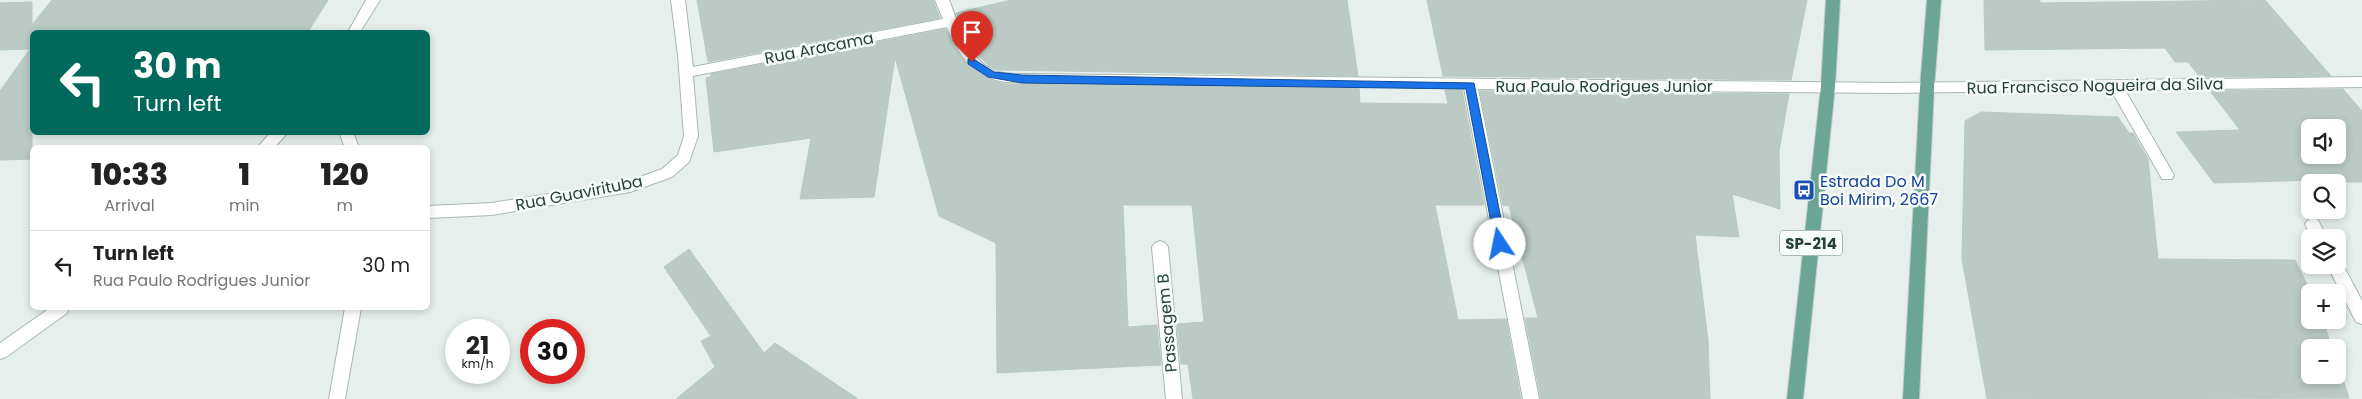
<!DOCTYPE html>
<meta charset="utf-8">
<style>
body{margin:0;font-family:Poppins,sans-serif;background:#f2f2f2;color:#222;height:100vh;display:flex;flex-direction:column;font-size:19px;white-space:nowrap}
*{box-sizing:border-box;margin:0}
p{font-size:16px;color:#767676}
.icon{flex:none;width:28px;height:28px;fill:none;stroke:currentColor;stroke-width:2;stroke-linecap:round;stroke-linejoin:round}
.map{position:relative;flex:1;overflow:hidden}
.drawer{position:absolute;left:30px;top:145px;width:400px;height:165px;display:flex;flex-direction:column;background:#fff;border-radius:8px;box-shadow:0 2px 8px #0003}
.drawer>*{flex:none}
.top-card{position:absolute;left:30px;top:30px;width:400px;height:105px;border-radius:8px;box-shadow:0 2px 8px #0003;background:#00695c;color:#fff;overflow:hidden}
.controls{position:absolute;left:2301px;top:119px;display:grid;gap:10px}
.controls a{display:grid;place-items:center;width:45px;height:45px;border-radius:8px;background:#fff;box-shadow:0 2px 8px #0003;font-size:25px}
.speed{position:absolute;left:445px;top:319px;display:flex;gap:10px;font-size:25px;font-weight:700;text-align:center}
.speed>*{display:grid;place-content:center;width:65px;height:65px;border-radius:50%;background:#fff;box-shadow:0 2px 8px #0003;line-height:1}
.speed small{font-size:12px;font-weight:400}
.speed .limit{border:8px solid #d22;background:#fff;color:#111}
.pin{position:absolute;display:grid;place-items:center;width:42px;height:42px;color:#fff;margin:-51px -21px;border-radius:50% 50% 50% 0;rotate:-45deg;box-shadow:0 0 5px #0007}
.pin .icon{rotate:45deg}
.me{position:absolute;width:55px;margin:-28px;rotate:349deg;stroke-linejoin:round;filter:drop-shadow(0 0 4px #0008)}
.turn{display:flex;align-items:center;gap:18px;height:105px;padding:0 20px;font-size:22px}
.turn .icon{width:65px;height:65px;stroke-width:2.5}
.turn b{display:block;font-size:35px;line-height:42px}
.eta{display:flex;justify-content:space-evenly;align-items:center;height:85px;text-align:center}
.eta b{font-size:30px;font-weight:800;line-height:35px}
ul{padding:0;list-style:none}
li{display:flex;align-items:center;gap:15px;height:70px;padding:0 20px;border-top:1px solid #e0e0e0}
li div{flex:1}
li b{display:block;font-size:19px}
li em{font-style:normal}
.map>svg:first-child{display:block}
.building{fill:#bbcac4;stroke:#b8c9c2;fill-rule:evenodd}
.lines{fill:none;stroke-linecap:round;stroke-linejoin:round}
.minor-casing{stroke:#a8b8b2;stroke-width:2}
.major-casing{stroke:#c2cac8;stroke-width:2}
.minor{fill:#fff;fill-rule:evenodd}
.major{fill:#6aa596;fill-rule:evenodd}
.route{fill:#1a73e8;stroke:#114b97}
.labels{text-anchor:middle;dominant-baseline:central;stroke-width:5;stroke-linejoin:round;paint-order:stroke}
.shield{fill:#f7fbf9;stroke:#637a73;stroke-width:1}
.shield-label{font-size:15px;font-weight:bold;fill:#24423a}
.street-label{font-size:16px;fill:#24423a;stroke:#f7fbf9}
.transit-label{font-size:16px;fill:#164399;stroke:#f7fbf9;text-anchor:start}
</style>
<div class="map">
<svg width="2362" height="399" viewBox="0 0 2362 399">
<rect width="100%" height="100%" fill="#e6efeb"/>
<path class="building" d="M52 0H328L308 32H32V159L0 160V91L30 49 0 50V3L32 2V25Z
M697 0H933L940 18 708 62Z
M1011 0H1347L1358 76 999 70 989 66 974 51 956 13Z
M1427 0H1807L1791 80 1443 76Z
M1984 0H2039L2041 3 2265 0 2331 76 2200 77 2188 62H2175L2165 48 1985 50Z
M946 29 955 48 968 65 985 77 1006 84 1359 88 1360 103 1448 104 1445 90H1462L1484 205H1435L1458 320 1506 319 1521 399H1193L1188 364H1181L1177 324 1204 322 1192 205H1123L1128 327 1157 325 1161 365 997 373 996 243 939 216 895 57 874 197 800 199 811 138 714 152 706 78 711 77V74Z
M2343 89 2362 111V182H2320L2318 180 2214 183 2176 132 2240 130 2210 91ZM2310 128H2338V155H2310Z
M1480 91 1789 94 1779 151 1780 209 1732 194 1739 237 1695 235 1708 340 1710 399H1541L1525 318H1538L1509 206 1503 205Z
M1981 112 2118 117 2129 133H2133L2148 159 2158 259 2295 260 2311 292 2310 320H2323L2332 348H2310V375H2338V364L2349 398 1987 399 1962 259 1965 121Z
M689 249 764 353 775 343 858 399H676L715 367 701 341 711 336 664 267Z"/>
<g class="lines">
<g class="minor-casing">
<path id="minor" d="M366 0H380L360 32H348Z
M671 0H685L693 67 943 19 935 0H949C959 25 969 63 998 72 1006 74 1014 74 1022 74L1890 83 2362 77V87L2125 90 2174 175 2172 179H2162L2111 90 1890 93 1478 89 1539 399H1523L1464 88 1006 82C975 78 958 55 947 27L693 76 698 136 689 162 672 177 630 192 492 215 428 218V206L492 203 629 181 662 169 678 155 684 136 678 55Z
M271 132H288L274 148H257Z
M339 132H353L359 148H345Z
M2313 218 2318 220 2327 238H2312L2305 224 2308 220Z
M1160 241 1165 243 1168 247 1182 399H1166L1152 247 1155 243Z
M2338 260 2341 261 2362 301V324L2356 322 2327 265H2338Z
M50 308H69L67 313 6 357 0 359V343Z
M345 308H361L345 399H329Z"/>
</g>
<g class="major-casing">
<path id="major" d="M1826 0H1840L1835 86 1803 399H1787L1821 86Z
M1927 0H1941L1934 88 1919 399H1903L1920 88Z"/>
</g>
<use href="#minor" class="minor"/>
<use href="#major" class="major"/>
</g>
<path class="route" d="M972 58 994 72 1022 75 1474 83 1506 244 1500 248 1495 244 1466 89 1022 83 988 77 968 64V59Z"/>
<defs>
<g id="bus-square" transform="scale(1.125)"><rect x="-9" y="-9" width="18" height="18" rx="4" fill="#1a4fb4" stroke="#f7fbf9"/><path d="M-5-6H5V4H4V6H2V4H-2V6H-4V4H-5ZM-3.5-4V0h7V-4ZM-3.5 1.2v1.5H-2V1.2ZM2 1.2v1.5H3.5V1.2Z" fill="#fff"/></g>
</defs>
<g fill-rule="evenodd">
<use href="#bus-square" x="1804" y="190"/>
</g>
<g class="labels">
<rect class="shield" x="1780" y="230.5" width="62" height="25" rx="4"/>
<g class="shield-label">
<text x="1811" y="243">SP-214</text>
</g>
<g class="street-label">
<text transform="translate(819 48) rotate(-11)">Rua Aracama</text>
<text x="1604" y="86">Rua Paulo Rodrigues Junior</text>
<text transform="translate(2095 86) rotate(-1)">Rua Francisco Nogueira da Silva</text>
<text transform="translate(579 193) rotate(-11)">Rua Guavirituba</text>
<text transform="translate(1167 323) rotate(-95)">Passagem B</text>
</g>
<g class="transit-label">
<text x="1820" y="181">Estrada Do M<tspan x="1820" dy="18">Boi Mirim, 2667</tspan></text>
</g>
</g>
</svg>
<div class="controls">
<a><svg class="icon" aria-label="sound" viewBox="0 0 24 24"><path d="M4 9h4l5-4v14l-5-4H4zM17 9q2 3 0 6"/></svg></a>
<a><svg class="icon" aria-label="search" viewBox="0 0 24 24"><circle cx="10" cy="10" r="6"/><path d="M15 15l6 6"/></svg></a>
<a><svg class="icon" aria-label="layers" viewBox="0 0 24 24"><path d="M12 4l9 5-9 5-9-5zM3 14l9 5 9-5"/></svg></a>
<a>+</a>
<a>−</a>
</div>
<div class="speed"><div>21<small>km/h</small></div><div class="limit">30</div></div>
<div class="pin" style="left:972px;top:62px;background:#d93025"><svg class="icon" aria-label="arrive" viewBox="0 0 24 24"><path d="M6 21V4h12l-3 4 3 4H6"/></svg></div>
<svg class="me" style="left:1500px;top:244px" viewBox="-20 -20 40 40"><circle r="19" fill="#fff"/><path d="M0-13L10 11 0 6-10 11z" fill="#1a73e8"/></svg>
<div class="top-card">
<div class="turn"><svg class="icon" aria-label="left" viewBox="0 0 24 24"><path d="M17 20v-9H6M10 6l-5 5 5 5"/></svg><div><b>30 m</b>Turn left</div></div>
</div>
<section class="drawer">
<div class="eta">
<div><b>10:33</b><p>Arrival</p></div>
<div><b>1</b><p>min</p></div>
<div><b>120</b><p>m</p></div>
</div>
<ul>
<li><svg class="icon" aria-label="left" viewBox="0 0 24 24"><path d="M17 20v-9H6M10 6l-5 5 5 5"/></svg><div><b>Turn left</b><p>Rua Paulo Rodrigues Junior</p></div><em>30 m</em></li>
</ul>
</section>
</div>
